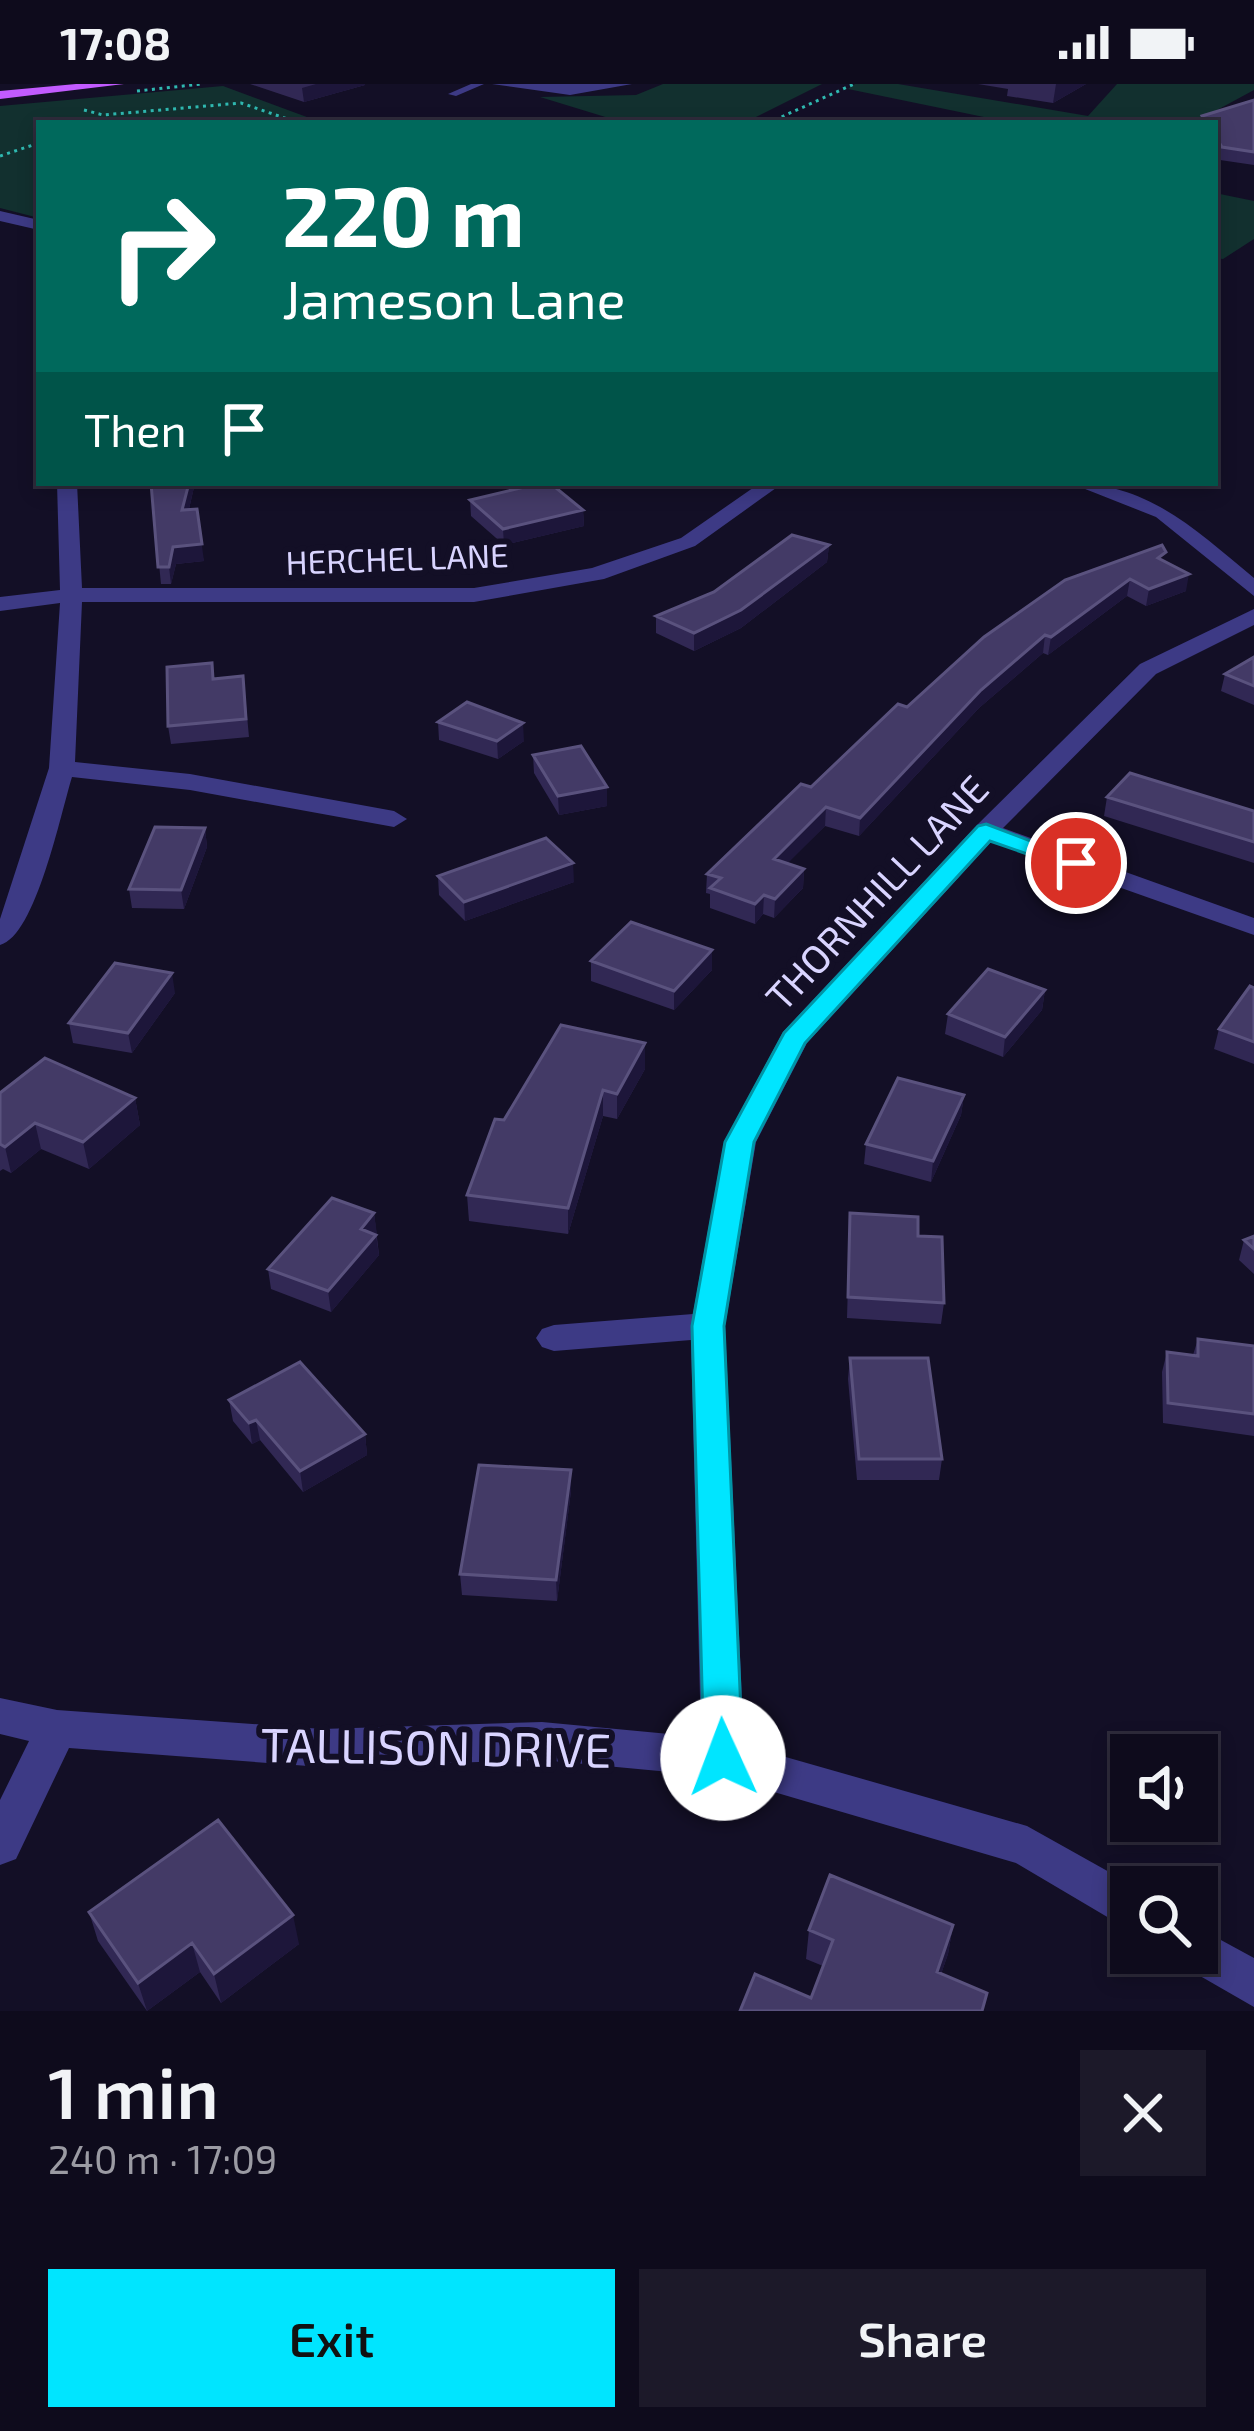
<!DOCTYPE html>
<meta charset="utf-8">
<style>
body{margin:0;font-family:"Exo 2",sans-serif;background:#1c1929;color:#f1f3f6;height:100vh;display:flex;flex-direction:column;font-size:45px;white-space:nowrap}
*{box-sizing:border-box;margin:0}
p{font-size:39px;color:#9b9ba3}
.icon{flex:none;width:66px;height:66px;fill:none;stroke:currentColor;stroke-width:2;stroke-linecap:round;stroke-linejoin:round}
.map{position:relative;height:1927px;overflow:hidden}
.panel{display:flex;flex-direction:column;background:#0e0b1c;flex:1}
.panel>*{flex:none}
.hud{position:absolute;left:36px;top:36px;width:1182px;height:366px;border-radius:0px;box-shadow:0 6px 18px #0003,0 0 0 3px #2e2b3b;background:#00695c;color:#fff;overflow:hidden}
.buttons{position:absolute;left:1110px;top:1650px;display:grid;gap:24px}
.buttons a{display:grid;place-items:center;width:108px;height:108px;border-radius:0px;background:#0e0b1c;box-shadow:0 6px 18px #0003,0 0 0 3px #2e2b3b;font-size:60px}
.pin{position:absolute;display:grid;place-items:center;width:102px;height:102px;color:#fff;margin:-51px;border:6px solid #fff;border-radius:50%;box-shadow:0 3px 12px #0007}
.me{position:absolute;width:132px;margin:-66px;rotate:358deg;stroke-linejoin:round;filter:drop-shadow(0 0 9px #0008)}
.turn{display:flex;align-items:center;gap:42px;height:252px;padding:0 48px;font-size:54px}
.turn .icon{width:156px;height:156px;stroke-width:2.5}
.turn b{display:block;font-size:84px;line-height:102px}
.then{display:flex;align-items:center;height:114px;padding:0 48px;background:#0003;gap:24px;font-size:45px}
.round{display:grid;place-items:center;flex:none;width:126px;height:126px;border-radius:0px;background:#1c1929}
.head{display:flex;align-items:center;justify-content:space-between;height:204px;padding:0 48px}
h1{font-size:72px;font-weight:600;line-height:90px}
.button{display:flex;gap:24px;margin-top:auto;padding:24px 48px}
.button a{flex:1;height:138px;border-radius:0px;background:#00e5ff;color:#111;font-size:48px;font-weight:600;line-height:138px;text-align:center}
.button a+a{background:#1c1929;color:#f1f3f6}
.status{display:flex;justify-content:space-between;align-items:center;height:84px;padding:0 60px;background:#0e0b1c;direction:ltr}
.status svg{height:33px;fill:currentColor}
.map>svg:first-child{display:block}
.green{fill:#12302f}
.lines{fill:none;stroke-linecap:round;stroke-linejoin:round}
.path{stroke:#2fb8b0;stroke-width:3;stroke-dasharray:3 4.5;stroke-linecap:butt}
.lane{fill:#3d3a85;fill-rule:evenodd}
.street{fill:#3d3a85;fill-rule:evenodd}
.primary{fill:#c25bff;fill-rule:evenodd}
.wall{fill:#312854}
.shaded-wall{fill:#1d163a}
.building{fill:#433a66;stroke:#5a527e;stroke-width:3}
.route{fill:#00e5ff;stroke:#0095a6;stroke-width:3}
.labels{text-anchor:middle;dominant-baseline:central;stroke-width:12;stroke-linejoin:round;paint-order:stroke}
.far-street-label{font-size:33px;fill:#d9d4ff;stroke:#130f26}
.street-label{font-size:39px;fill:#d9d4ff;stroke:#130f26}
.near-street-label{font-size:48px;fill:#d9d4ff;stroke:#130f26}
</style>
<div class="status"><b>17:08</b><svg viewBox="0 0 49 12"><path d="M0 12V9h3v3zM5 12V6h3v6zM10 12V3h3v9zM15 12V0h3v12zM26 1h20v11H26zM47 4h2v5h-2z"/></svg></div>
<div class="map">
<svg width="1254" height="1927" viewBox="0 0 1254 1927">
<rect width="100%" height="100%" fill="#130f26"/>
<path class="green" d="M663 0H822L744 39H625L540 13 636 11Z
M855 0H898L1088 32 1117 0H1254V6L1193 39H1013L848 5Z
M223 2 323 39H39V134L0 124V22Z
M1215 109 1254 117V155L1223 175 1215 174Z"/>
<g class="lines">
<path class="path" d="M137 7 202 0
M84 26 103 31 241 19 299 39
M101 39H125
M768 39 854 0
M0 72 39 59"/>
<path class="lane" d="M471 0H484L456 12 448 10Z"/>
<path class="street" d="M492 0H632L570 11Z
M0 127 39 136V146L0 137Z
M57 399H77L82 504H474L592 484 681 454 760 399H783L695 462 604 495 474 518H82L75 678 190 690 394 727 407 735 394 743 190 706 72 693C61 728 36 852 0 861V835L49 684 60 519 0 527V513L60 506Z
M1070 399C1149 399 1197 447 1254 494V512L1156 433Z
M1254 525V541L1156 590 1003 744 1254 834V851L991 758 807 959 756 1058 725 1242 744 1661 1027 1742 1136 1803H1131V1847L1016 1779 723 1693 542 1676 322 1683 69 1664 16 1775 0 1781V1716L29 1657 0 1650V1614L57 1626 322 1645 542 1638 701 1653 691 1256 554 1267 542 1263 536 1254 542 1245 554 1241 693 1230 724 1058 783 948 977 741 1140 580Z
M1197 1843 1254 1874V1923L1181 1881 1176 1869H1197Z"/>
<path class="primary" d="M76 0H124L0 15V7Z"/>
</g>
<path class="wall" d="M250 0H365V1L304 18Z
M978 0H1086L1053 19 1007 12 1008 5Z
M1254 16V81L1220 76 1215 68V39H1201L1202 32Z
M151 399H195L189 425 204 477 176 480 171 500H161Z
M470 416 583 426 584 442 504 461 471 432Z
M829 461 827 478 741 544 694 567 656 549V532Z
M1164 477 1186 507 1146 522 1127 512 1048 571 1043 569 979 624 859 752 825 742 787 779 804 785 803 804 774 834 763 830 755 840 710 824V810L706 809 707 790 907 623 984 553Z
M1254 573V621L1221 607 1225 590Z
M212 579 214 595 245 610 249 653 171 660 168 642Z
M438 638 524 657 498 675 439 656Z
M533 671 607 703V722L559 731 534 689Z
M1107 713 1254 727V779L1104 732Z
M205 744 207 763 184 825 132 824 129 805Z
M438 792 574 798 465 837 439 811Z
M712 866V886L674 926 591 897V877Z
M1254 904V980L1214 965 1219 945Z
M1045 906 1042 926 1003 973 945 950 948 930Z
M175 909 132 969 73 959 69 939Z
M645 959V985L617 1035 603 1032 568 1150 469 1137 467 1111 504 1036Z
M0 1009 135 1014 140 1041 89 1085 41 1065 11 1089 3 1085 0 1087Z
M964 1011 961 1031 931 1098 864 1080 866 1060Z
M374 1129 379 1171 331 1228 271 1205 268 1185Z
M850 1129 918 1152 944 1219 941 1240 847 1234Z
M1254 1152V1190L1239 1176 1244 1156Z
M1198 1255 1254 1262V1352L1163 1339 1162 1288 1167 1268 1193 1271Z
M850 1274 942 1375 939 1396H857L848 1295Z
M229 1316 365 1350 367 1371 303 1408 260 1356 252 1360 233 1337Z
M571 1407 557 1517 462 1511 460 1490Z
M89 1828 299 1860 221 1919 200 1888 147 1927 98 1857Z
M953 1841 948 1870 941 1890 811 1914 823 1882 806 1875 809 1846Z"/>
<path class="shaded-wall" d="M316 0H365V1L304 18 302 4Z
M1056 0H1086L1053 19Z
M189 399H195L185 442 182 426Z
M197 425 204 477 176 480 171 500 169 483 173 463Z
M583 426 584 442 504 461 503 445Z
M829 461 827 478 741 544 694 567V549Z
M1189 490 1186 507 1146 522 1149 505Z
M1130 495 1127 512 1048 571 1051 553Z
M1045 551 1043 569 979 624 859 752 860 734 981 606Z
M523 639 524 657 498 675 497 657Z
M607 703V722L559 731 558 712Z
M826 723 825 742 773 794 774 775Z
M205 744 207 763 184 825 181 806Z
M573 779 574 798 465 837 464 818Z
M804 785 803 804 774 834 775 815Z
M764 811 763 830 755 840V820Z
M712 866V886L674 926V907Z
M172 889 175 909 132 969 128 949Z
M1045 906 1042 926 1003 973 1005 953Z
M645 959V985L617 1035V1010Z
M603 1006V1032L568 1150V1124Z
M964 1011 961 1031 931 1098 933 1077Z
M135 1014 140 1041 89 1085 83 1058Z
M35 1039 41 1065 11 1089 5 1063Z
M374 1129 377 1150 363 1165 361 1145Z
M376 1151 379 1171 331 1228 328 1207Z
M256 1336 260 1356 252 1360 249 1339Z
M365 1350 367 1371 303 1408 300 1387Z
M571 1386V1407L557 1517 556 1496Z
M293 1831 299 1860 221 1919 214 1890Z
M953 1841 948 1870 932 1916 937 1888Z
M192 1859 200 1888 147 1927 138 1899Z"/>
<path class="building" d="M1254 16V68L1222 63 1215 52V39H1206L1202 32Z
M151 399H189L182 426 197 425 202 460 173 463 169 483H158Z
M541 399H550L583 426 503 445 470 416Z
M792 451 829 461 741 526 694 549 656 532 714 508Z
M1162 461 1166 468 1158 474 1189 490 1149 505 1130 495 1051 553 1045 551 981 606 860 734 826 723 774 775 804 785 775 815 764 811 755 820 710 804 721 794 707 790 801 700 811 703 898 620 907 623 984 553 1065 496Z
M1254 573V602L1225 590Z
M212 579 213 595 243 592 246 635 168 642 167 583Z
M467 618 523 639 497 657 438 638Z
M581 662 607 703 558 712 533 671Z
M1130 689 1254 727V758L1107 713Z
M155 743 205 744 181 806 129 805Z
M546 754 573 779 464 818 438 792Z
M631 838 712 866 674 907 591 877Z
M115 879 172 889 128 949 69 939Z
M988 885 1045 906 1005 953 948 930Z
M1250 902 1254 904V958L1219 945Z
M561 941 645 959 617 1010 603 1006 568 1124 467 1111 495 1035 504 1036Z
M45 974 135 1014 83 1058 35 1039 5 1063 0 1060V1009Z
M898 994 964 1011 933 1077 866 1060Z
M332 1114 374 1129 361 1145 376 1151 328 1207 268 1185Z
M850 1129 918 1133V1152L942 1153 944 1219 848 1213Z
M1254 1152V1165L1244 1156Z
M1198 1255 1254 1262V1330L1168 1319 1167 1268 1198 1272Z
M850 1274H928L942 1375H859Z
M300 1278 365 1350 300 1387 256 1336 249 1339 229 1316Z
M479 1381 571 1386 556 1496 460 1490Z
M218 1736 293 1831 214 1890 192 1859 138 1899 89 1828Z
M830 1791 953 1841 937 1888 987 1909 982 1927H740L755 1890 811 1914 833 1856 809 1846Z"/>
<path class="route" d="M986 740 1088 779 1076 787 990 757 805 959 754 1058 724 1242 743 1674 737 1687 723 1692 710 1687 704 1674 692 1242 725 1058 784 949 978 742Z"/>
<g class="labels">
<g class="far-street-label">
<text transform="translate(397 474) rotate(-2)">HERCHEL LANE</text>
</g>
<g class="street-label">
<text transform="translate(876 808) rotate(-47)">THORNHILL LANE</text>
</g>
<g class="near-street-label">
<text transform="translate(436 1662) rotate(1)">TALLISON DRIVE</text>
</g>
</g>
</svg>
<div class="buttons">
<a><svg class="icon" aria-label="sound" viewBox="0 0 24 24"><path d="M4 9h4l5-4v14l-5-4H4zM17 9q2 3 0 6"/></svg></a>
<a><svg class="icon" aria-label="search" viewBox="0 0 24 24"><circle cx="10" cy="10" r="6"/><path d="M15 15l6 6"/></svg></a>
</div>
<div class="pin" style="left:1076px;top:779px;background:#d93025"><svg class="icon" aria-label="arrive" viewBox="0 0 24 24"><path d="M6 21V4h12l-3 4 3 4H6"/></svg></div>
<svg class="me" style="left:723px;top:1674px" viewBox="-20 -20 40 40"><circle r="19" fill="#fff"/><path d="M0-13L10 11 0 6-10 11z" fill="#00e5ff"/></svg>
<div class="hud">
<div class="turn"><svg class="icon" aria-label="right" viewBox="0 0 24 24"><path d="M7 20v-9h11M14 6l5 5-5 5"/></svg><div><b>220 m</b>Jameson Lane</div></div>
<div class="then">Then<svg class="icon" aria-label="arrive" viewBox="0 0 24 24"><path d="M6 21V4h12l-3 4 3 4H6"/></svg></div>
</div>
</div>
<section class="panel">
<div class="head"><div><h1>1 min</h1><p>240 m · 17:09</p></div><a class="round"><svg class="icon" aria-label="close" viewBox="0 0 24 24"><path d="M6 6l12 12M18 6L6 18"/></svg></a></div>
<div class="button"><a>Exit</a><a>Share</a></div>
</section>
